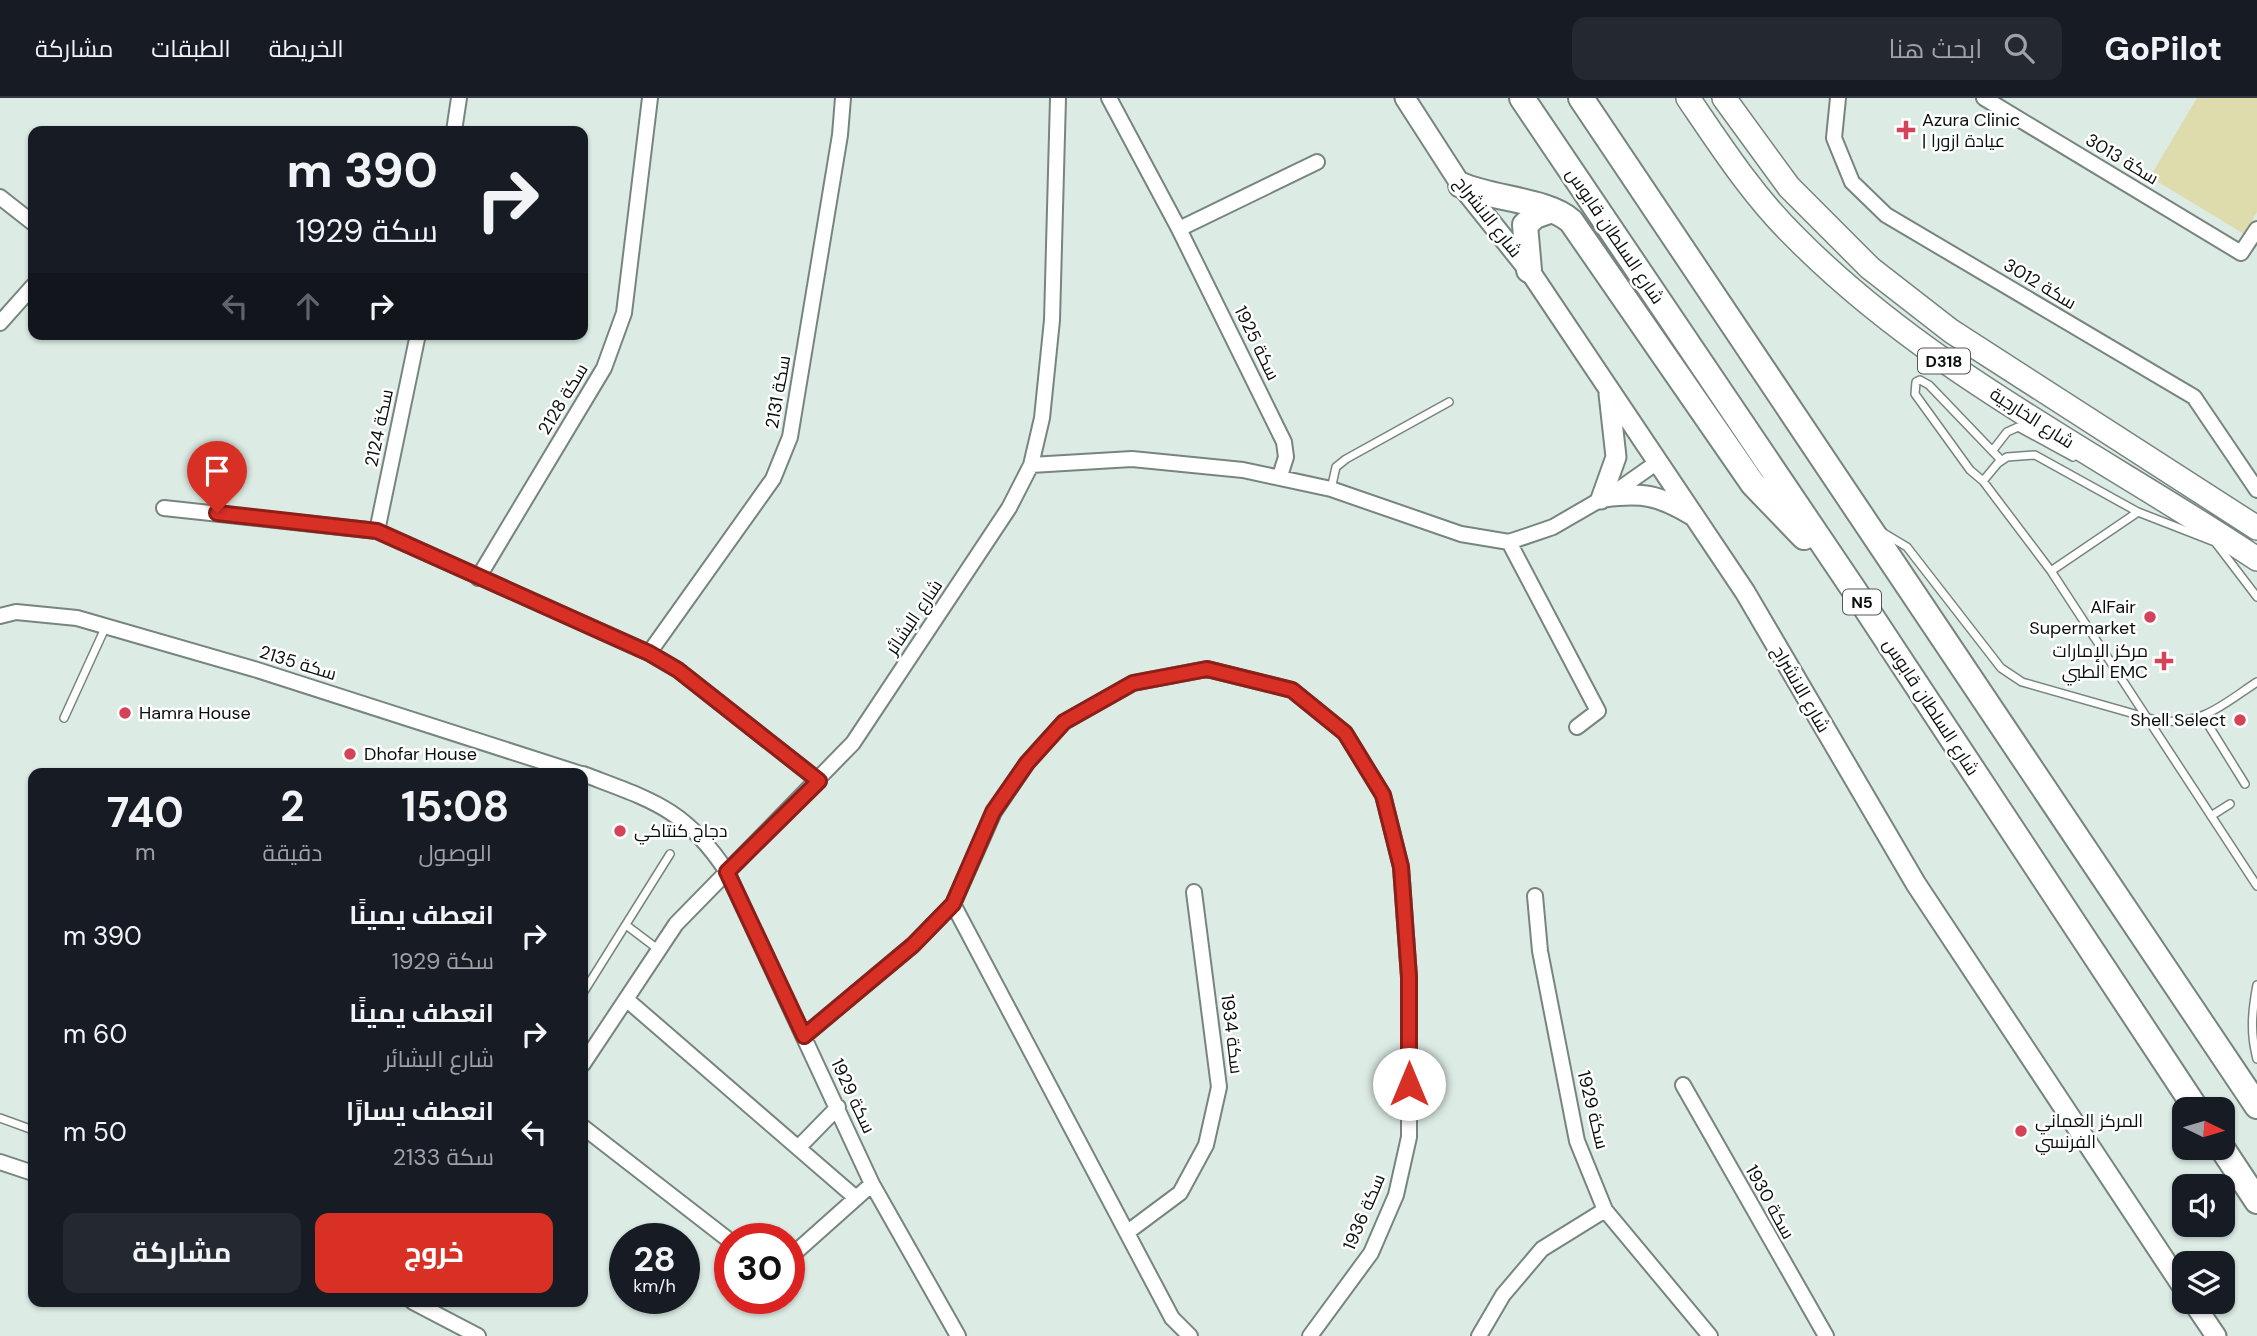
<!DOCTYPE html>
<html lang="ar">
<meta charset="utf-8">
<style>
body{margin:0;font-family:"DM Sans",Cairo,sans-serif;background:#242831;color:#f1f3f6;direction:rtl;height:100vh;display:flex;flex-direction:column;font-size:26px;white-space:nowrap}
*{box-sizing:border-box;margin:0}
p{font-size:23px;color:#9ea1a6}
.icon{flex:none;width:38px;height:38px;fill:none;stroke:currentColor;stroke-width:2;stroke-linecap:round;stroke-linejoin:round}
.map{position:relative;flex:1;overflow:hidden;direction:ltr}
.sheet{position:absolute;left:28px;top:670px;width:560px;height:539px;display:flex;flex-direction:column;background:#171b24;border-radius:14px;box-shadow:0 2px 5px #0004;direction:rtl}
.sheet>*{flex:none}
.banner{position:absolute;left:28px;top:28px;width:560px;height:214px;border-radius:14px;box-shadow:0 2px 5px #0004;direction:rtl;background:#171b24;color:#f1f3f6;overflow:hidden}
.needle{width:46px;rotate:95deg}
.tools{position:absolute;left:2172px;top:999px;display:grid;gap:14px}
.tools a{display:grid;place-items:center;width:63px;height:63px;border-radius:14px;background:#171b24;box-shadow:0 2px 5px #0004;font-size:35px}
.speed{position:absolute;left:609px;top:1125px;display:flex;gap:14px;font-size:35px;font-weight:700;text-align:center}
.speed>*{display:grid;place-content:center;width:91px;height:91px;border-radius:50%;background:#171b24;box-shadow:0 2px 5px #0004;line-height:1}
.speed small{font-size:18px;font-weight:400}
.speed .limit{border:10px solid #d22;background:#fff;color:#111}
.pin{position:absolute;display:grid;place-items:center;width:60px;height:60px;color:#fff;margin:-72px -30px;border-radius:50% 50% 50% 0;rotate:-45deg;box-shadow:0 0 7px #0007}
.pin .icon{rotate:45deg}
.me{position:absolute;width:77px;margin:-38px;rotate:0deg;stroke-linejoin:round;filter:drop-shadow(0 0 5px #0008)}
.turn{display:flex;align-items:center;gap:24px;height:147px;padding:0 35px;font-size:32px}
.turn .icon{width:91px;height:91px;stroke-width:2.5}
.turn b{display:block;font-size:49px;line-height:60px}
.lanes{display:flex;align-items:center;height:66px;padding:0 35px;background:#0003;justify-content:center;gap:35px;direction:ltr}
.lanes .off{opacity:.35}
.eta{display:flex;justify-content:space-evenly;align-items:center;height:119px;text-align:center}
.eta b{font-size:42px;font-weight:700;line-height:49px}
.primary-button{display:flex;gap:14px;margin-top:auto;padding:14px 35px}
.primary-button a{flex:1;height:80px;border-radius:14px;background:#d93025;color:#fff;font-size:28px;font-weight:700;line-height:80px;text-align:center}
.primary-button a+a{background:#242831;color:#f1f3f6}
ul{padding:0;list-style:none}
li{display:flex;align-items:center;gap:21px;height:98px;padding:0 35px}
li div{flex:1}
li b{display:block;font-size:26px}
li em{font-style:normal}
header{display:flex;align-items:center;gap:42px;box-sizing:border-box;height:98px;padding:0 35px;background:#171b24;border-bottom:2px solid #363941}
header strong{font-size:33px}
nav{display:flex;gap:38px;margin-inline-start:auto;font-size:24px}
.search{width:490px;height:63px;background:#242831;display:flex;align-items:center;gap:18px;box-sizing:border-box;padding:0 24px;border-radius:14px;color:#9ea1a6;font-size:26px}
.map>svg:first-child{display:block}
.green{fill:#dedbac}
.lines{fill:none;stroke-linecap:round;stroke-linejoin:round}
.service-casing{stroke:#77857e;stroke-width:10}
.minor-casing{stroke:#77857e;stroke-width:18}
.tertiary-casing{stroke:#77857e;stroke-width:23}
.primary-casing{stroke:#77857e;stroke-width:26}
.trunk-casing{stroke:#77857e;stroke-width:28}
.service{stroke:#fff;stroke-width:7}
.minor{stroke:#fff;stroke-width:14}
.tertiary{stroke:#fff;stroke-width:19}
.primary{stroke:#fff;stroke-width:23}
.trunk{stroke:#fff;stroke-width:24}
.route-casing{stroke:#8d1f18;stroke-width:18}
.route{stroke:#d93025;stroke-width:12}
.poi-dot{fill:#d44358;stroke:#fff;stroke-width:2.5}
.labels{text-anchor:middle;dominant-baseline:central;stroke-width:5;stroke-linejoin:round;paint-order:stroke}
.shield{fill:#fff;stroke:#545756;stroke-width:2}
.shield-label{font-size:16px;font-weight:bold;fill:#0a0f0d}
.poi-label{font-size:18px;fill:#0a0f0d;stroke:#fff;text-anchor:start}
.street-label{font-size:18px;fill:#0a0f0d;stroke:#fff}
</style>
<header>
<strong>GoPilot</strong>
<div class="search"><svg class="icon" aria-label="search" viewBox="0 0 24 24"><circle cx="10" cy="10" r="6"/><path d="M15 15l6 6"/></svg>ابحث هنا</div>
<nav><a>الخريطة</a><a>الطبقات</a><a>مشاركة</a></nav>
</header>
<div class="map">
<svg width="2257" height="1238" viewBox="0 0 2257 1238">
<rect width="100%" height="100%" fill="#dcebe4"/>
<path class="green" d="M2197 0H2257V114L2244 136 2150 79Z"/>
<g class="lines">
<g class="service-casing">
<path id="service" d="M1993 352 2007 334 2018 329 2073 359
M1983 383 1970 372 1915 296 1916 284 1920 282 1929 287 2001 362
M1331 391 1336 369 1346 361 1449 304
M1882 434 1907 449 2001 570 2022 584 2159 623C2203 627 2222 607 2257 584
M2051 473 2138 414
M2257 499 2215 444 2138 414 2035 357 2007 359 1998 365 1983 383 2051 473 2257 788
M64 620 106 528
M2204 620 2245 686
M2211 718 2230 706
M626 827 659 852
M2257 887C2252 913 2250 935 2257 961
M583 895 670 756
M0 1020 33 1032"/>
</g>
<g class="minor-casing">
<path id="minor" d="M1109 0 1179 131 1284 344 1286 359 1280 378
M1838 0 1834 40 1852 84 1886 117 2194 299 2257 392
M1984 0 2241 155 2257 131
M454 33 459 0
M0 99 33 125
M1179 131 1317 64
M0 225 33 188
M1031 367 1132 361 1243 372 1331 391 1461 436 1509 444 1553 429 1622 389 1659 363
M164 410 377 433 649 555 678 572 819 683
M377 433 418 236
M1509 444 1598 613 1577 629
M478 480 604 270 624 215 650 0
M0 518 16 514 77 520 254 571 581 676
M649 555 773 381 790 339 840 37 843 0
M583 676C651 702 685 710 727 774L872 1086 958 1238
M1535 798 1540 853 1577 1043 1605 1112 1710 1238
M953 806 1172 1220 1190 1238
M626 901 856 1100
M804 938 913 847 953 806 994 714 1027 665 1064 624 1133 585 1207 571 1292 592 1345 635 1383 697 1401 769 1409 879V1039L1396 1097 1371 1155 1310 1238
M583 966 676 826 853 645 1009 410 1031 367 1042 320 1052 222 1058 0
M1683 987 1826 1238
M583 1029 730 1143
M799 1049 838 1009
M0 1064 33 1075
M1129 1133 1180 1095 1206 1047 1219 989 1194 794
M789 1160 872 1086
M413 1204 478 1238
M1479 1238 1503 1197 1542 1151 1605 1112"/>
</g>
<g class="tertiary-casing">
<path id="tertiary" d="M1405 0 1461 87 1529 172 1745 494 1916 786 2184 1191
M1604 399C1643 394 1658 397 1692 417
M1601 401 1616 359 1609 296
M2193 1204 2216 1238"/>
</g>
<g class="primary-casing">
<path id="primary" d="M1688 0C1720 47 1753 98 1794 138 1927 273 2101 357 2257 461
M1724 0 1789 89 1870 170 1951 233 2257 430"/>
</g>
<g class="trunk-casing">
<path id="trunk" d="M1522 0 1852 489 2197 1012
M1581 0 2257 1008
M1461 87C1492 101 1547 102 1571 123L1753 386 1804 439
M1529 172 1525 127 1535 118 1552 112
M2222 1050 2257 1103"/>
</g>
<use href="#service" class="service"/>
<use href="#minor" class="minor"/>
<use href="#tertiary" class="tertiary"/>
<use href="#primary" class="primary"/>
<use href="#trunk" class="trunk"/>
</g>
<g class="lines">
<g class="route-casing">
<path id="route" d="M217 415 377 433 649 555 678 572 819 683 727 774 804 938 913 847 953 806 993 714 1027 665 1064 624 1133 585 1207 571 1292 592 1345 635 1383 697 1401 769 1409 879V986"/>
</g>
<use href="#route" class="route"/>
</g>
<g class="poi-dot">
<path d="M1902.5 21.5h7v7h7v7h-7v7h-7v-7h-7v-7h7z"/>
<circle cx="2150" cy="519" r="7"/>
<path d="M2160.5 552.5h7v7h7v7h-7v7h-7v-7h-7v-7h7z"/>
<circle cx="125" cy="615" r="7"/>
<circle cx="2240" cy="622" r="7"/>
<circle cx="350" cy="656" r="7"/>
<circle cx="620" cy="733" r="7"/>
<circle cx="2021" cy="1033" r="7"/>
</g>
<g class="labels">
<g class="shield">
<rect x="1918" y="250.5" width="52" height="25" rx="5"/>
<rect x="1843" y="491.5" width="38" height="25" rx="5"/>
</g>
<g class="shield-label">
<text x="1944" y="263">D318</text>
<text x="1862" y="504">N5</text>
</g>
<g class="poi-label">
<text x="1922" y="22">Azura Clinic<tspan x="1922" dy="21">| عيادة ازورا</tspan></text>
<text x="2136" y="509" text-anchor="end">AlFair<tspan x="2136" dy="21">Supermarket</tspan></text>
<text x="2148" y="553" text-anchor="end">مركز الإمارات<tspan x="2148" dy="21">الطبي EMC</tspan></text>
<text x="139" y="615">Hamra House</text>
<text x="2226" y="622" text-anchor="end">Shell Select</text>
<text x="364" y="656">Dhofar House</text>
<text x="634" y="733">دجاج كنتاكي</text>
<text x="2035" y="1023">المركز العماني<tspan x="2035" dy="21">الفرنسي</tspan></text>
</g>
<g class="street-label">
<text transform="translate(2122 61) rotate(31)">سكة 3013</text>
<text transform="translate(1488 119) rotate(52)">شارع الانشراح</text>
<text transform="translate(1615 138) rotate(56)">شارع السلطان قابوس</text>
<text transform="translate(2040 186) rotate(31)">سكة 3012</text>
<text transform="translate(1257 245) rotate(64)">سكة 1925</text>
<text transform="translate(778 294) rotate(-80)">سكة 2131</text>
<text transform="translate(563 301) rotate(-59)">سكة 2128</text>
<text transform="translate(2032 320) rotate(33)">شارع الخارجية</text>
<text transform="translate(379 330) rotate(-78)">سكة 2124</text>
<text transform="translate(914 519) rotate(-56)">شارع البشائر</text>
<text transform="translate(298 565) rotate(17)">سكة 2135</text>
<text transform="translate(1801 591) rotate(60)">شارع الانشراح</text>
<text transform="translate(1931 609) rotate(57)">شارع السلطان قابوس</text>
<text transform="translate(1232 936) rotate(83)">سكة 1934</text>
<text transform="translate(853 998) rotate(65)">سكة 1929</text>
<text transform="translate(1593 1012) rotate(76)">سكة 1929</text>
<text transform="translate(1770 1104) rotate(61)">سكة 1930</text>
<text transform="translate(1364 1114) rotate(-67)">سكة 1936</text>
</g>
</g>
</svg>
<div class="tools">
<a><svg class="needle" viewBox="-14 -14 28 28"><path d="M0-13l5 13h-10z" fill="#e53935"/><path d="M0 13l5-13h-10z" fill="#9ea1a6"/></svg></a>
<a><svg class="icon" aria-label="sound" viewBox="0 0 24 24"><path d="M4 9h4l5-4v14l-5-4H4zM17 9q2 3 0 6"/></svg></a>
<a><svg class="icon" aria-label="layers" viewBox="0 0 24 24"><path d="M12 4l9 5-9 5-9-5zM3 14l9 5 9-5"/></svg></a>
</div>
<div class="speed"><div>28<small>km/h</small></div><div class="limit">30</div></div>
<div class="pin" style="left:217px;top:415px;background:#d93025"><svg class="icon" aria-label="arrive" viewBox="0 0 24 24"><path d="M6 21V4h12l-3 4 3 4H6"/></svg></div>
<svg class="me" style="left:1409px;top:986px" viewBox="-20 -20 40 40"><circle r="19" fill="#fff"/><path d="M0-13L10 11 0 6-10 11z" fill="#d93025"/></svg>
<div class="banner">
<div class="turn"><svg class="icon" aria-label="right" viewBox="0 0 24 24"><path d="M7 20v-9h11M14 6l5 5-5 5"/></svg><div><b>390 m</b>سكة 1929</div></div>
<div class="lanes"><svg class="icon off" aria-label="left" viewBox="0 0 24 24"><path d="M17 20v-9H6M10 6l-5 5 5 5"/></svg><svg class="icon off" aria-label="ahead" viewBox="0 0 24 24"><path d="M12 20V5M6 11l6-6 6 6"/></svg><svg class="icon" aria-label="right" viewBox="0 0 24 24"><path d="M7 20v-9h11M14 6l5 5-5 5"/></svg></div>
</div>
<section class="sheet">
<div class="eta">
<div><b>15:08</b><p>الوصول</p></div>
<div><b>2</b><p>دقيقة</p></div>
<div><b>740</b><p>m</p></div>
</div>
<ul>
<li><svg class="icon" aria-label="right" viewBox="0 0 24 24"><path d="M7 20v-9h11M14 6l5 5-5 5"/></svg><div><b>انعطف يمينًا</b><p>سكة 1929</p></div><em>390 m</em></li>
<li><svg class="icon" aria-label="right" viewBox="0 0 24 24"><path d="M7 20v-9h11M14 6l5 5-5 5"/></svg><div><b>انعطف يمينًا</b><p>شارع البشائر</p></div><em>60 m</em></li>
<li><svg class="icon" aria-label="left" viewBox="0 0 24 24"><path d="M17 20v-9H6M10 6l-5 5 5 5"/></svg><div><b>انعطف يسارًا</b><p>سكة 2133</p></div><em>50 m</em></li>
</ul>
<div class="primary-button"><a>خروج</a><a>مشاركة</a></div>
</section>
</div>
